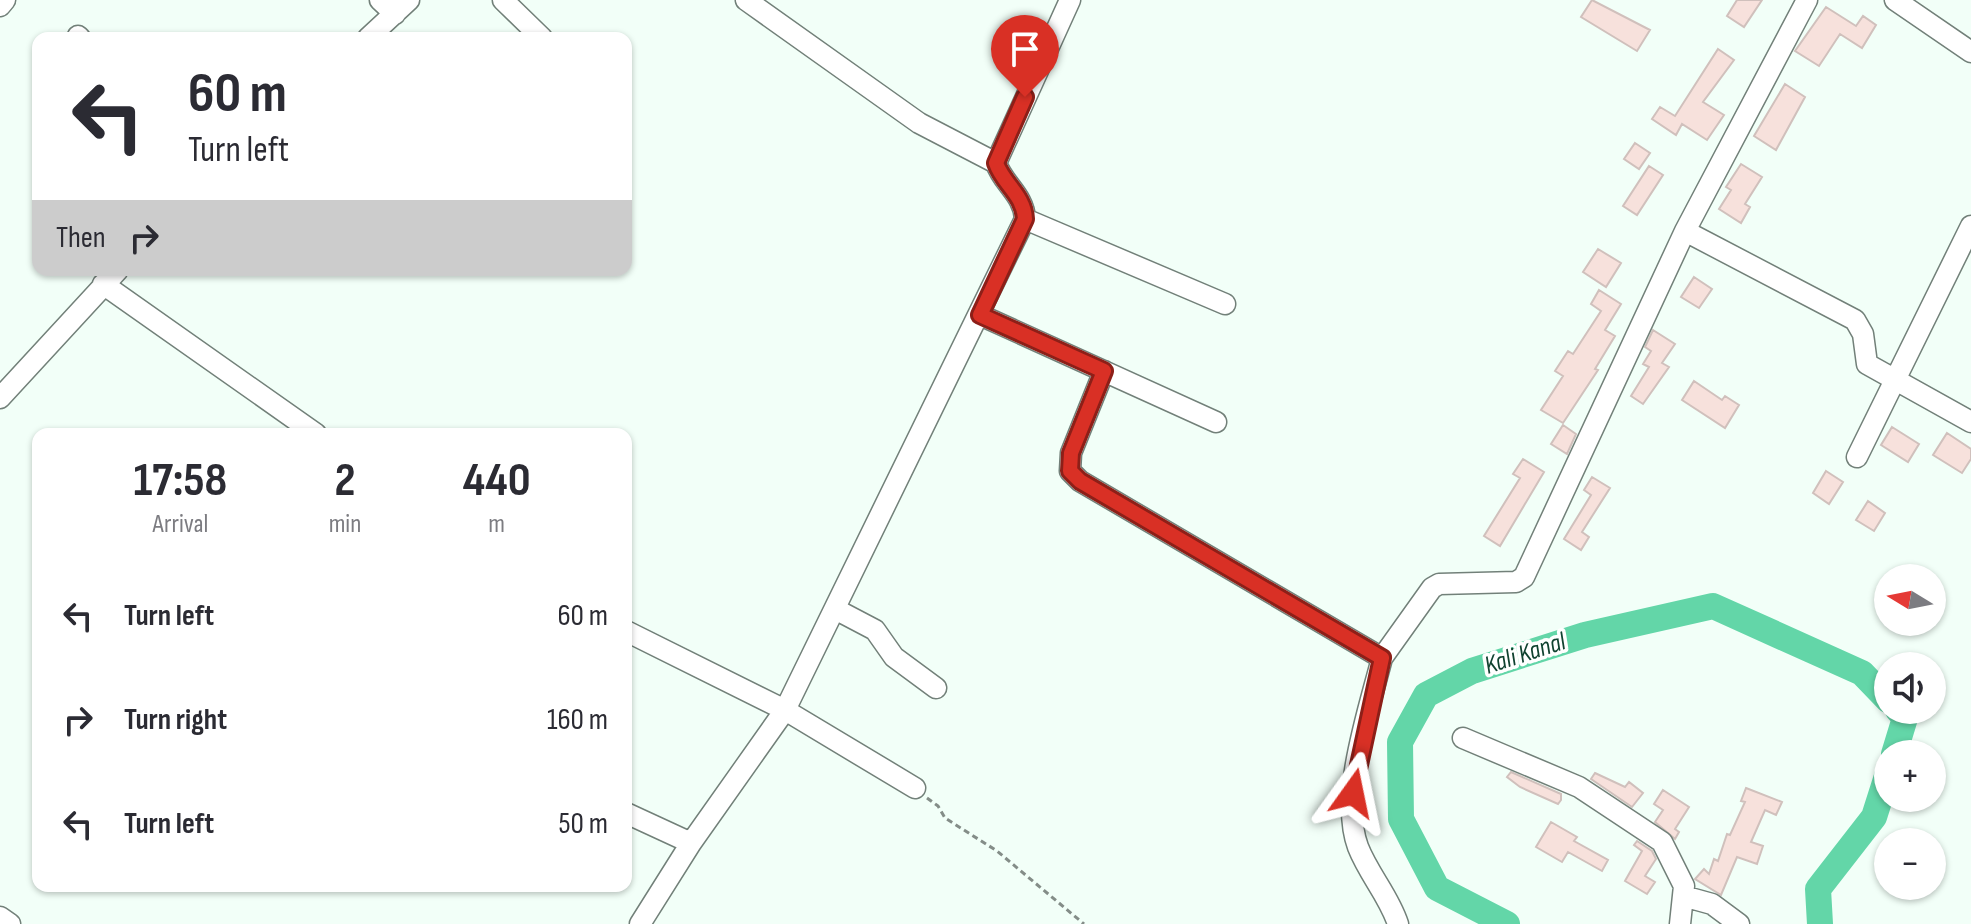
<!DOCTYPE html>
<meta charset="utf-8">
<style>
body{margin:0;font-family:"Sofia Sans Condensed",sans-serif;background:#f7f7f7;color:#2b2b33;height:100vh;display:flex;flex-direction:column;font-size:30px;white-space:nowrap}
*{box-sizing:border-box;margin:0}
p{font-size:26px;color:#7c7c81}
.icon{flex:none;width:44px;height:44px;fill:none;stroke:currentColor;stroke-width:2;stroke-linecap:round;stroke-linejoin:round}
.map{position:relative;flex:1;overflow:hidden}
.sheet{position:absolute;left:32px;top:428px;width:600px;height:464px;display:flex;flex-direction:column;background:#fff;border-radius:16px;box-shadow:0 2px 6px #0004}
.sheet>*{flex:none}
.top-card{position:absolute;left:32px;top:32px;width:600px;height:244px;border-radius:16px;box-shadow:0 2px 6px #0004;background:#fff;color:#2b2b33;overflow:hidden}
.needle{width:52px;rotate:280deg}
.controls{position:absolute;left:1874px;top:564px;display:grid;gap:16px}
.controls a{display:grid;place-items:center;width:72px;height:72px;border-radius:50%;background:#fff;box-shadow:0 2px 6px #0004;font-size:40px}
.pin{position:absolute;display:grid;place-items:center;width:68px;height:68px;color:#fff;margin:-82px -34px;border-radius:50% 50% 50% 0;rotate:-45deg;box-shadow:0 0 8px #0007}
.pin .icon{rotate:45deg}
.me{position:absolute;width:88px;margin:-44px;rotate:12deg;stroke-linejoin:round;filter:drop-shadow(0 0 6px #0008)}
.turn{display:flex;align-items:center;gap:28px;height:168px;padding:0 24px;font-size:36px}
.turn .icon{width:104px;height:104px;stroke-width:2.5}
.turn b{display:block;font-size:56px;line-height:68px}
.then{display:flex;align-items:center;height:76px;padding:0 24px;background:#0003;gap:16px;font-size:30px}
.eta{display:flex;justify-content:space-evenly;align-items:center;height:136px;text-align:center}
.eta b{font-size:48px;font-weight:700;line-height:56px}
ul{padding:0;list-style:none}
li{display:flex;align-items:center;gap:24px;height:104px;padding:0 24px}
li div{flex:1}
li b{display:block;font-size:30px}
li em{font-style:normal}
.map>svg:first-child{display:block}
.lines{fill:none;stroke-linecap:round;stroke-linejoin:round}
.river{stroke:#63d6a8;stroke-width:26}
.building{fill:#f7e1dc;stroke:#d0c0bc;stroke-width:2}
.minor-casing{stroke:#728079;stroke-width:23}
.path{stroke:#848d88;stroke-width:3;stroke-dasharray:6 4;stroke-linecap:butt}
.minor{stroke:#fff;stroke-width:20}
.route-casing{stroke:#8d1f18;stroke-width:20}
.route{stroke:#d93025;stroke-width:14}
.labels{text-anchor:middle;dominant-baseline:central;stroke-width:7;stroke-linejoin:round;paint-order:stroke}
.water-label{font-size:26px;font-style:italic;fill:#104230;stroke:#fff}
</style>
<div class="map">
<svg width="1971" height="924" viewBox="0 0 1971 924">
<rect width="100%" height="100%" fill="#f2fff8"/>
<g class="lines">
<path class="river" d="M1894 754 1905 718 1898 710
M1507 924 1437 888 1401 819 1400 742 1426 695 1472 671 1585 635 1713 606 1862 673 1888 700
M1820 924 1818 889 1874 817 1888 773"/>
</g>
<path class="building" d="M1592 0 1650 30 1637 51 1581 17Z
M1737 0H1762L1744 27 1727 16Z
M1826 7 1856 26 1863 16 1876 25 1862 48 1840 34 1819 66 1795 51Z
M1718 49 1734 60 1703 102 1724 115 1707 140 1682 124 1676 135 1652 119 1660 107 1675 116Z
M1785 84 1805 97 1776 150 1754 136Z
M1635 143 1650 153 1639 169 1624 159Z
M1741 164 1762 177 1745 204 1750 207 1741 223 1719 209 1731 190 1726 187Z
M1649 166 1663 175 1637 215 1623 206Z
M1598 249 1621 263 1606 287 1583 272Z
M1694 277 1712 289 1699 308 1681 297Z
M1599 290 1621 304 1605 330 1615 336 1595 369 1598 370 1563 423 1541 410 1563 376 1555 371 1568 351 1573 354 1601 311 1591 304Z
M1653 330 1675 344 1662 363 1669 367 1643 404 1631 396 1649 367 1643 364 1651 351 1645 347Z
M1694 381 1722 400 1725 396 1739 405 1725 428 1682 400Z
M1563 425 1576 434 1567 454 1551 444Z
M1892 427 1919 444 1908 462 1881 445Z
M1947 433 1971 449V459L1962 473 1933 455Z
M1523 459 1544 472 1500 546 1484 536 1520 478 1513 474Z
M1826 471 1843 482 1829 504 1813 493Z
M1592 477 1610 488 1582 532 1589 537 1581 550 1564 539 1591 495 1584 490Z
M1868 501 1885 513 1874 531 1856 520Z
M1511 772 1561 794V800L1558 804 1520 787 1507 777Z
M1595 773 1625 787 1629 782 1643 793 1632 807 1591 779Z
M1746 788 1782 802 1776 815 1765 810 1751 842 1763 846 1757 864 1737 857 1721 895 1695 879 1704 869 1709 874 1714 859 1718 861 1727 834 1730 835 1745 802 1741 801Z
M1663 790 1689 807 1675 829 1679 832 1675 839 1655 822 1663 810 1654 804Z
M1551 822 1577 837 1574 841 1608 860 1602 871 1568 852 1562 862 1536 847Z
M1637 841 1652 851 1656 859 1645 876 1655 882 1647 894 1625 881 1642 851 1634 845Z"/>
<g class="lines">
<g class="minor-casing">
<path id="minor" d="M380 0 395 14
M503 0 542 38
M746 0 919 123 996 163
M1895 0 1971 52
M0 6 5 0
M78 36 80 38
M368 38 409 0
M1025 219 1225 304
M1685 231 1855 320 1863 334 1867 364 1971 422
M103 284 316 434
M980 315 1216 422
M1104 371 1071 453 1070 471 1080 481 1382 658C1369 710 1339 796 1358 847 1369 875 1389 896 1398 924
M0 398 118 270
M1857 457 1971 226
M835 609 875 630 894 657 936 688
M626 631 785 710 915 788
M1382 658 1432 588 1439 584 1516 582 1524 577 1685 231 1807 0
M1463 738 1579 787 1662 842 1684 886 1680 924
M626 813 691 843
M1683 896 1712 904 1739 924
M0 917 10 924
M640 924 691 843 785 710 1025 219C1024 195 1003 184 996 163L1070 0"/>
</g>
<path class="path" d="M927 798 938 806 945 818 997 851 1084 924"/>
<use href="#minor" class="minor"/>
</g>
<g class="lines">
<g class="route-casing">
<path id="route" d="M1025 97 996 163C1003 184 1024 195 1025 219L980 315 1104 371 1071 453 1070 471 1080 481 1382 658 1353 793"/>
</g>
<use href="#route" class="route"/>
</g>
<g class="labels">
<g class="water-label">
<text transform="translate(1525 654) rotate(-18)">Kali Kanal</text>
</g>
</g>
</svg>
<div class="controls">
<a><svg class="needle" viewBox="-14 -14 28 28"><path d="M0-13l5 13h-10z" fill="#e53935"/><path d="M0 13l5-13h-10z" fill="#7c7c81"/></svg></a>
<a><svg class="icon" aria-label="sound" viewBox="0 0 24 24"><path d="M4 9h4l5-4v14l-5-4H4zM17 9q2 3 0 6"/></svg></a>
<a>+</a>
<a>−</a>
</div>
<div class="pin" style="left:1025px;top:97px;background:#d93025"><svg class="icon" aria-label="arrive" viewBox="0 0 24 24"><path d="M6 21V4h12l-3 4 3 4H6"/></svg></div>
<svg class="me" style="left:1353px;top:793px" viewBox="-20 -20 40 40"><path d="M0-17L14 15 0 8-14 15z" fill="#d93025" stroke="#fff" stroke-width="4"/></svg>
<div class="top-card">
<div class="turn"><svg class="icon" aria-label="left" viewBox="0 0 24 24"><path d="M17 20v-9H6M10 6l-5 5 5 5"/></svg><div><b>60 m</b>Turn left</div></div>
<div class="then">Then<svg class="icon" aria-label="right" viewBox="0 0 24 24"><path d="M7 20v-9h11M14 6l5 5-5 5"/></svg></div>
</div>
<section class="sheet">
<div class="eta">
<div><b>17:58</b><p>Arrival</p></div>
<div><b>2</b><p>min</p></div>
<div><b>440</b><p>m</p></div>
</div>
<ul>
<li><svg class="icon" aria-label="left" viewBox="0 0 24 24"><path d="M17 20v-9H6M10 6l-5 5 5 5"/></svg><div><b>Turn left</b></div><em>60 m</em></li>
<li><svg class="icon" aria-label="right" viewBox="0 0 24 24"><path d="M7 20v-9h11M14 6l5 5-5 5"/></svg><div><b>Turn right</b></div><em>160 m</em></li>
<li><svg class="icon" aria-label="left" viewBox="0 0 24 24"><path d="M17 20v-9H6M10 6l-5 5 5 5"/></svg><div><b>Turn left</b></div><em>50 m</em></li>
</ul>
</section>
</div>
